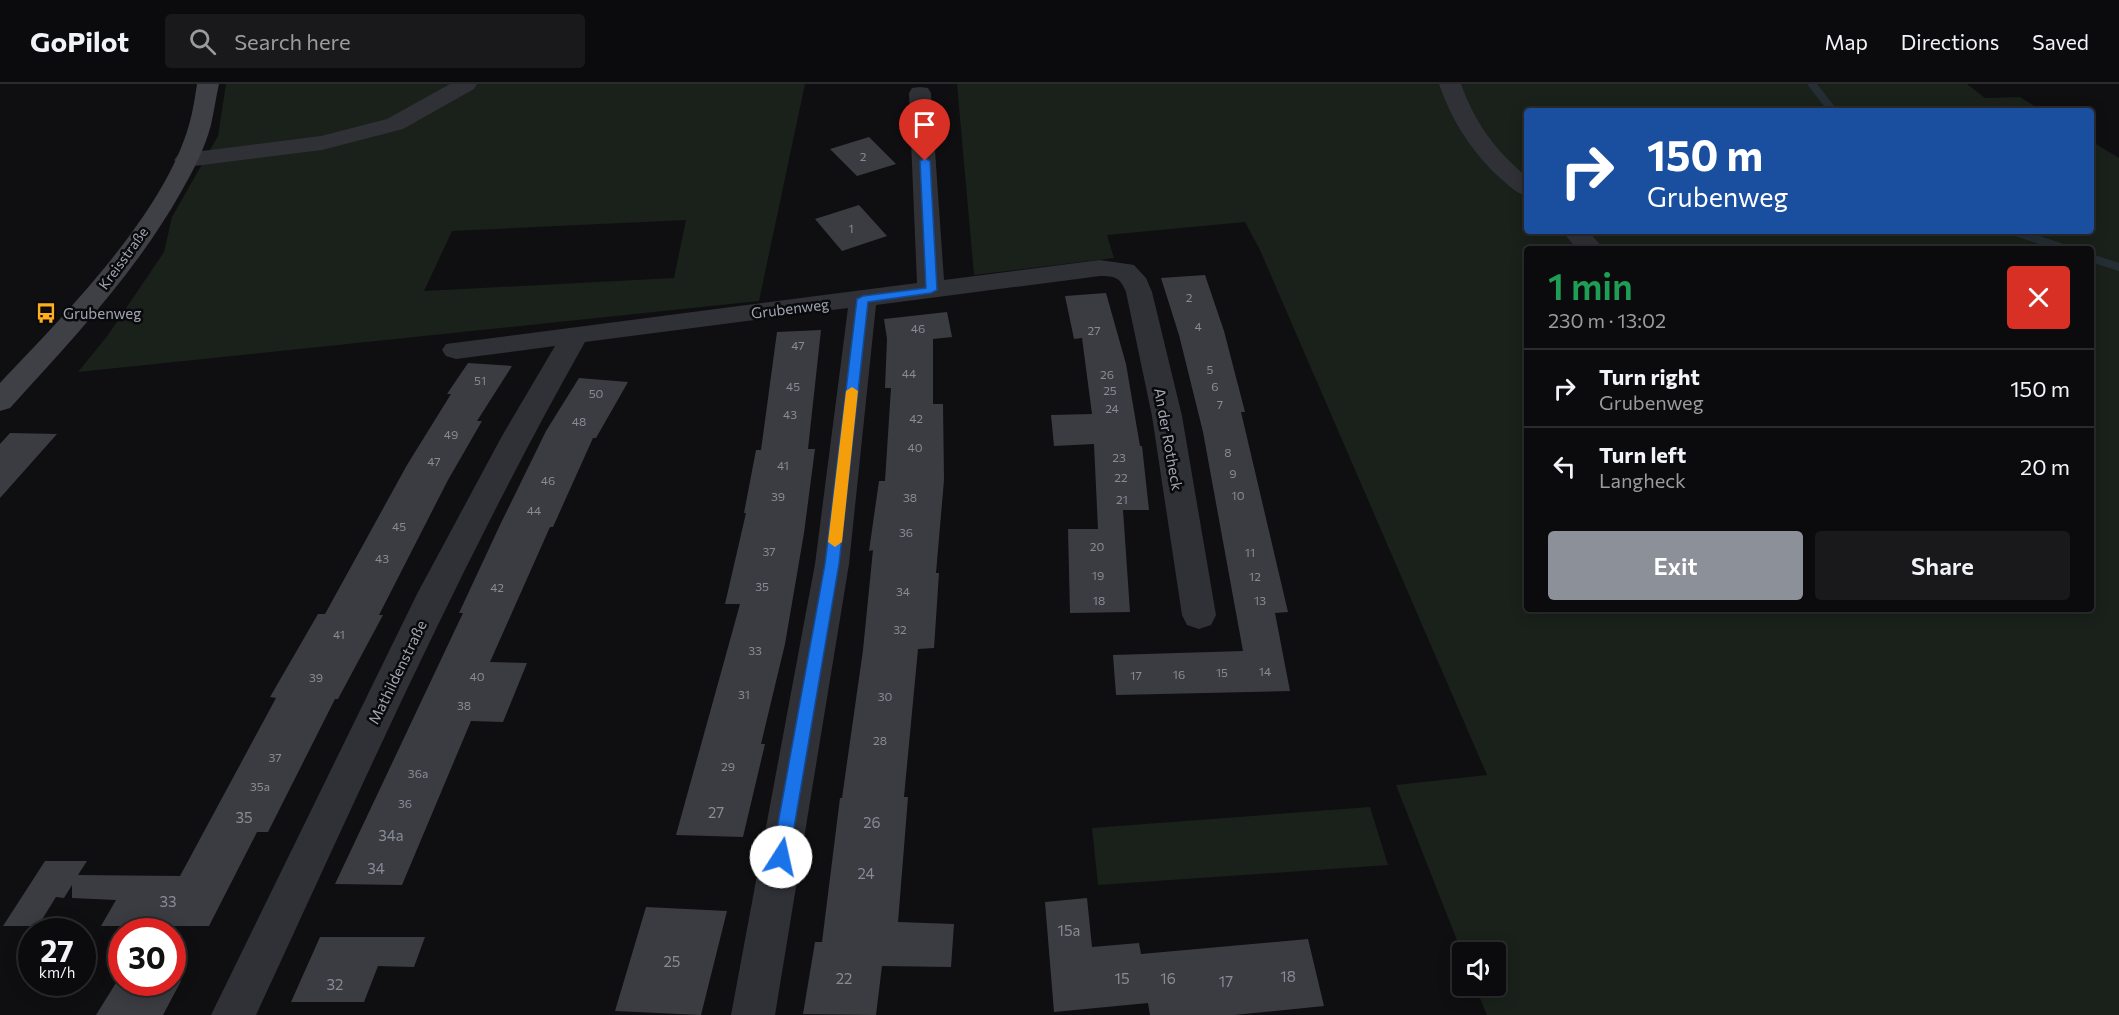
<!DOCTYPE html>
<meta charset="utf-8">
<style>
body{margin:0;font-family:Commissioner,sans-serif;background:#19191b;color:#f1f3f6;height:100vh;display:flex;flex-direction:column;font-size:22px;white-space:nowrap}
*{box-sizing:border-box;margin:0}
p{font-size:20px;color:#9a9b9d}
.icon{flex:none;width:33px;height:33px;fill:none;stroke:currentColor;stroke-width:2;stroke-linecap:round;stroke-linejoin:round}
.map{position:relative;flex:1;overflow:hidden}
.details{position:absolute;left:1524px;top:162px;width:570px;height:366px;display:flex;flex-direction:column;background:#0b0b0d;border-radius:6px;box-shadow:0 3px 15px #0003,0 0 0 2px #2b2b2e}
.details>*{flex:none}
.banner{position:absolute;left:1524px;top:24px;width:570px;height:126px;border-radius:6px;box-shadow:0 3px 15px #0003,0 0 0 2px #2b2b2e;background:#1a4fa0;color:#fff;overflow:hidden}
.tools{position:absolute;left:1452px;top:858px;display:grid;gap:12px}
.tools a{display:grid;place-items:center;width:54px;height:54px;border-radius:6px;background:#0b0b0d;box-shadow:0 3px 15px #0003,0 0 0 2px #2b2b2e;font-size:30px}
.speed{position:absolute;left:18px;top:834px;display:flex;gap:12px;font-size:30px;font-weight:700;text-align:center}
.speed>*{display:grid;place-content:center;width:78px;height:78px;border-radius:50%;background:#0b0b0d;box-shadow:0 3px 15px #0003,0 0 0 2px #2b2b2e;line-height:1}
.speed small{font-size:15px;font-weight:400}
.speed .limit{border:9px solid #d22;background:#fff;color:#111}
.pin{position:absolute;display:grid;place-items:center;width:51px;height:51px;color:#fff;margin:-62px -26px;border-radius:50% 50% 50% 0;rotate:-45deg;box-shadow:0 0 6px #0007}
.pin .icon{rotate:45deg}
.me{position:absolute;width:66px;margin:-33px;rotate:10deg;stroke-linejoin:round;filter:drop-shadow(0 0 4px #0008)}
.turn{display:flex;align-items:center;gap:21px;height:126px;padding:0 24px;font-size:27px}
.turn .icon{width:78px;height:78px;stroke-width:2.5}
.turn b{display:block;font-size:42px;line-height:51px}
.round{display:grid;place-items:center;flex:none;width:63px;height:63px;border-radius:6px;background:#19191b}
.head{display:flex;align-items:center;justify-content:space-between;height:102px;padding:0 24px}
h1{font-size:36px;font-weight:600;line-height:45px;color:#1e9e55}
.cta{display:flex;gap:12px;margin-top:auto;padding:12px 24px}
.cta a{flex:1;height:69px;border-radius:6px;background:#8c9099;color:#fff;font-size:24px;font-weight:600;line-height:69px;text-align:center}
.cta a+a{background:#19191b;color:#f1f3f6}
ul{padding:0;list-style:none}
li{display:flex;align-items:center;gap:18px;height:78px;padding:0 24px;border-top:2px solid #2b2b2e}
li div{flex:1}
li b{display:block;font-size:22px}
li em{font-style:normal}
header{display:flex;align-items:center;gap:36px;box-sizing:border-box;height:84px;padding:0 30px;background:#0b0b0d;border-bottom:2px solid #2b2b2e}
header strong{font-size:28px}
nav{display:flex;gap:33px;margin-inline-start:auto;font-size:21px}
.search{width:420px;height:54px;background:#19191b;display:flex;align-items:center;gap:15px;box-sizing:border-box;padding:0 21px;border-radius:6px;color:#9a9b9d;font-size:22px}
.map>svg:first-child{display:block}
.green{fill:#19211a;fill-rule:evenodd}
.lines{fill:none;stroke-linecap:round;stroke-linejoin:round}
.stream{stroke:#252e35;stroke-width:8}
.building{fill:#3b3c41}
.street{fill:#303136;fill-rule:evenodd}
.secondary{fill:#3e4046;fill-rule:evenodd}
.route{fill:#1a73e8;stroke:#114b97;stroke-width:1.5}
.slow{fill:#f59e0b}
.labels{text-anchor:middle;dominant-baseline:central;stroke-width:5;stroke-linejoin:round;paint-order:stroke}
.number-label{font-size:12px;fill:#868b96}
.far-street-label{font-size:14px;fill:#9fa5b3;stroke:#0a0a0c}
.street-label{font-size:15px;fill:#9fa5b3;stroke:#0a0a0c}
.poi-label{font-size:15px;fill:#9fa5b3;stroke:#0a0a0c;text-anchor:start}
.near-number-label{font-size:15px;fill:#868b96}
</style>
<header>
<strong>GoPilot</strong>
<div class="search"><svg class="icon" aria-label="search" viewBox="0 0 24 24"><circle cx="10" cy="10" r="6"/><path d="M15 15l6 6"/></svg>Search here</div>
<nav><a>Map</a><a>Directions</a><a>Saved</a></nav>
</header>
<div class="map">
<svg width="2119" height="931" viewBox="0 0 2119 931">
<rect width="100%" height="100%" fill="#0f0f11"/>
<path class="green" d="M226 0H805L759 217 78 288 108 251 164 168 172 133 218 52ZM686 136 674 194 424 207 452 147Z
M957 0H1967L1985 14 2020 13 2042 27H1527V147H2091V57L2119 74V931H1487L1475 902H1496V868L1462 869 1396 701 1487 691 1260 166 1245 138 1107 151 1114 174 974 191ZM1527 165H2091V525H1527Z
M1370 723 1388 781 1098 801 1092 744Z"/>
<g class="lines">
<path class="stream" d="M1812 0 1833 27
M2013 147 2066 165
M2091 174 2119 183"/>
</g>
<path class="building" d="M869 53 896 80 857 92 830 65Z
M859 121 887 152 842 167 815 135Z
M1205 191 1224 247 1245 328H1241L1288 528 1275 529 1290 607 1116 611 1113 571 1243 567 1203 348 1179 251 1161 194Z
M1106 209 1126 280 1140 362H1142L1149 426H1123L1130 528 1070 529 1068 445H1098L1094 360 1054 362 1051 331 1092 330 1082 254 1074 255 1065 212Z
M947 228 952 253 933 255V320H943L944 396 936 489H939L934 564 918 565 904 713H908L898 838 954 840 951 883 882 882 876 931 803 930 815 858H822L840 714H842L863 566 873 466 869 467 879 397H885L891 304H885L887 255 884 235Z
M821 246 808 365H815L804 449 785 560 761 660H765L743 753 676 751 740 520H725L746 429H744L756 366H761L777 248Z
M468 279 512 282 477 337H482L448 396 379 531H383L338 615H335L268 748H257L209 842H101L116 816 72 814V801L64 814 56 813 38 842H3L45 777H87L78 791 180 792 276 614 270 613 318 530H325L407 381 451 310H447Z
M579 294 628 298 596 354H593L553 443H550L490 578 527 579 503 638 471 637 402 801 335 800 463 529H459L500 441 546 347Z
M10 349 57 350 0 414V360Z
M1087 814 1092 863 1139 859 1141 870 1308 855 1324 922 1234 931H1150L1148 919 1054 928 1045 818Z
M646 823 727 827 701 931 615 927Z
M320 853H425L414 883 378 882 364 918H291Z
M119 894H122V898L181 897 163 931H96Z"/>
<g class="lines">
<path class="street" d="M450 0H477L474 5 403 45 322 66 186 83 178 81 174 76 178 71 186 69 321 52 387 35Z
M1439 0H1461C1475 39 1495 66 1527 93V112C1516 109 1509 102 1500 94 1471 67 1452 37 1439 0Z
M920 3 928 4 931 9 944 196 1100 176 1134 181 1146 194 1152 208 1182 332 1216 531 1211 541 1199 545 1187 541 1182 531 1152 332 1126 208C1120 193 1115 192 1100 192L876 221 849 480 775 931H731L815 480 848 224 585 258C462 476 361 704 256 931H211L417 510 502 352 555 262 456 275 446 272 442 266 446 260 917 199 909 9 912 4Z
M1562 147H1588L1604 165H1577Z"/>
<path class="secondary" d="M197 0H219C216 13 214 27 211 41 205 64 193 87 181 108 136 188 72 256 10 324L0 327V299C64 231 163 132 189 41 193 27 195 13 197 0Z"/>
</g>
<path class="route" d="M925 74 930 77 937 206 931 209 868 218 839 480 789 773 787 779 781 781 775 779 772 773 825 480 857 215 863 212 926 204 920 77Z"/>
<path class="slow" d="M852 303 858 307 842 458 835 463 828 458 846 307Z"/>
<defs>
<g id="bus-bare" transform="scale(1.62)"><path d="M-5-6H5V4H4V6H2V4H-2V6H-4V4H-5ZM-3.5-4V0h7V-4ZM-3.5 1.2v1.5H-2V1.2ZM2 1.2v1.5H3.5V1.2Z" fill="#feaf1b" stroke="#0a0a0c" stroke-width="2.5" paint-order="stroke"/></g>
</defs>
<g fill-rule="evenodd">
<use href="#bus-bare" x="46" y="229"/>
</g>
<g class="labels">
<g class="number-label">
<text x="863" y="72">2</text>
<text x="851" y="144">1</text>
<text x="1189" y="213">2</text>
<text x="1198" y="242">4</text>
<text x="918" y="244">46</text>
<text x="1094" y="246">27</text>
<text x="798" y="261">47</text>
<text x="1210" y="285">5</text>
<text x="909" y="289">44</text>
<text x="1107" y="290">26</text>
<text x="480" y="296">51</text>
<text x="793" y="302">45</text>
<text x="1215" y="302">6</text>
<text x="1110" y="306">25</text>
<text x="596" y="309">50</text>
<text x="1220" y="320">7</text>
<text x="1112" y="324">24</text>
<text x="790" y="330">43</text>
<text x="916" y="334">42</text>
<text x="579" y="337">48</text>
<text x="451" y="350">49</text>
<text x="915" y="363">40</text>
<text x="1228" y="368">8</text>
<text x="1119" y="373">23</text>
<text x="434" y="377">47</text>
<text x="783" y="381">41</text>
<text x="1233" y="389">9</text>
<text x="1121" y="393">22</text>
<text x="548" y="396">46</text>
<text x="1238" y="411">10</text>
<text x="778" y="412">39</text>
<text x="910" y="413">38</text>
<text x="1122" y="415">21</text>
<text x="534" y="426">44</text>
<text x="399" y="442">45</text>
<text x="906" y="448">36</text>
<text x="1097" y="462">20</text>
<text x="769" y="467">37</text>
<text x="1250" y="468">11</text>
<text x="382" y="474">43</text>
<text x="1098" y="491">19</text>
<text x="1255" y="492">12</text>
<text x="762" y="502">35</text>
<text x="497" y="503">42</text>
<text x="903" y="507">34</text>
<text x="1099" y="516">18</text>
<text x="1260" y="516">13</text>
<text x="900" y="545">32</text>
<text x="339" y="550">41</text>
<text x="755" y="566">33</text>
<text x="1265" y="587">14</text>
<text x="1222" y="588">15</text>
<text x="1179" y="590">16</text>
<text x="1136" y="591">17</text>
<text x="477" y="592">40</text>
<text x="316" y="593">39</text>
<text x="744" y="610">31</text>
<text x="885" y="612">30</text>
<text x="464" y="621">38</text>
<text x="880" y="656">28</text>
<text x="275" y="673">37</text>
<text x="728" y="682">29</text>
<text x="418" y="689">36a</text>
<text x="260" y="702">35a</text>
<text x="405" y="719">36</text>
</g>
<g class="far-street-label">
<text transform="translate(123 174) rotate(-54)">Kreisstraße</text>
</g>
<g class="street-label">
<text transform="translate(790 224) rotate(-7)">Grubenweg</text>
<text transform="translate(1169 355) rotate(80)">An der Rotheck</text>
<text transform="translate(397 588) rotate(-64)">Mathildenstraße</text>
</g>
<g class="poi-label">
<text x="63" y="229">Grubenweg</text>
</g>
<g class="near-number-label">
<text x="716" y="728">27</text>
<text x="244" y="733">35</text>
<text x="872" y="738">26</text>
<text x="391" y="751">34a</text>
<text x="376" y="784">34</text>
<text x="866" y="789">24</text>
<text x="168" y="817">33</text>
<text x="1069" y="846">15a</text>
<text x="672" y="877">25</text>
<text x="1288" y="892">18</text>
<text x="844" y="894">22</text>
<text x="1122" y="894">15</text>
<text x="1168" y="894">16</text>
<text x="1226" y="897">17</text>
<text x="335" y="900">32</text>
</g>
</g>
</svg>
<div class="tools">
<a><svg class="icon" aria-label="sound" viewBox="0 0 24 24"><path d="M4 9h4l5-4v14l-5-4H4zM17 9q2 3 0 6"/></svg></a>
</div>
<div class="speed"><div>27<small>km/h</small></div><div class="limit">30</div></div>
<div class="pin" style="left:925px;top:77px;background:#d93025"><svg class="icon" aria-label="arrive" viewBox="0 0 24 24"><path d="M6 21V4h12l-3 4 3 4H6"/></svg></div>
<svg class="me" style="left:781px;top:773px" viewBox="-20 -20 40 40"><circle r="19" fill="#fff"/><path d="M0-13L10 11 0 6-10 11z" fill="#1a73e8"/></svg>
<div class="banner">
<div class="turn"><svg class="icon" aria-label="right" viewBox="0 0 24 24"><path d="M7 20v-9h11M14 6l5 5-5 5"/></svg><div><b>150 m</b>Grubenweg</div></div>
</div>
<section class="details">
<div class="head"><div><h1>1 min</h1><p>230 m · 13:02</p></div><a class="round" style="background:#d93025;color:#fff"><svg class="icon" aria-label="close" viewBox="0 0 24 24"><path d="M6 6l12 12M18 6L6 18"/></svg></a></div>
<ul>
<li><svg class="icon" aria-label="right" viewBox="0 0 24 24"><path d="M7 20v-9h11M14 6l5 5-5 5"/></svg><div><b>Turn right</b><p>Grubenweg</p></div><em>150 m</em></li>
<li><svg class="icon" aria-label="left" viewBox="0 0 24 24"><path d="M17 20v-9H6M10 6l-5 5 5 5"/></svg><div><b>Turn left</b><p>Langheck</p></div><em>20 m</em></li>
</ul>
<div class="cta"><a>Exit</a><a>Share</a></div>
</section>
</div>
